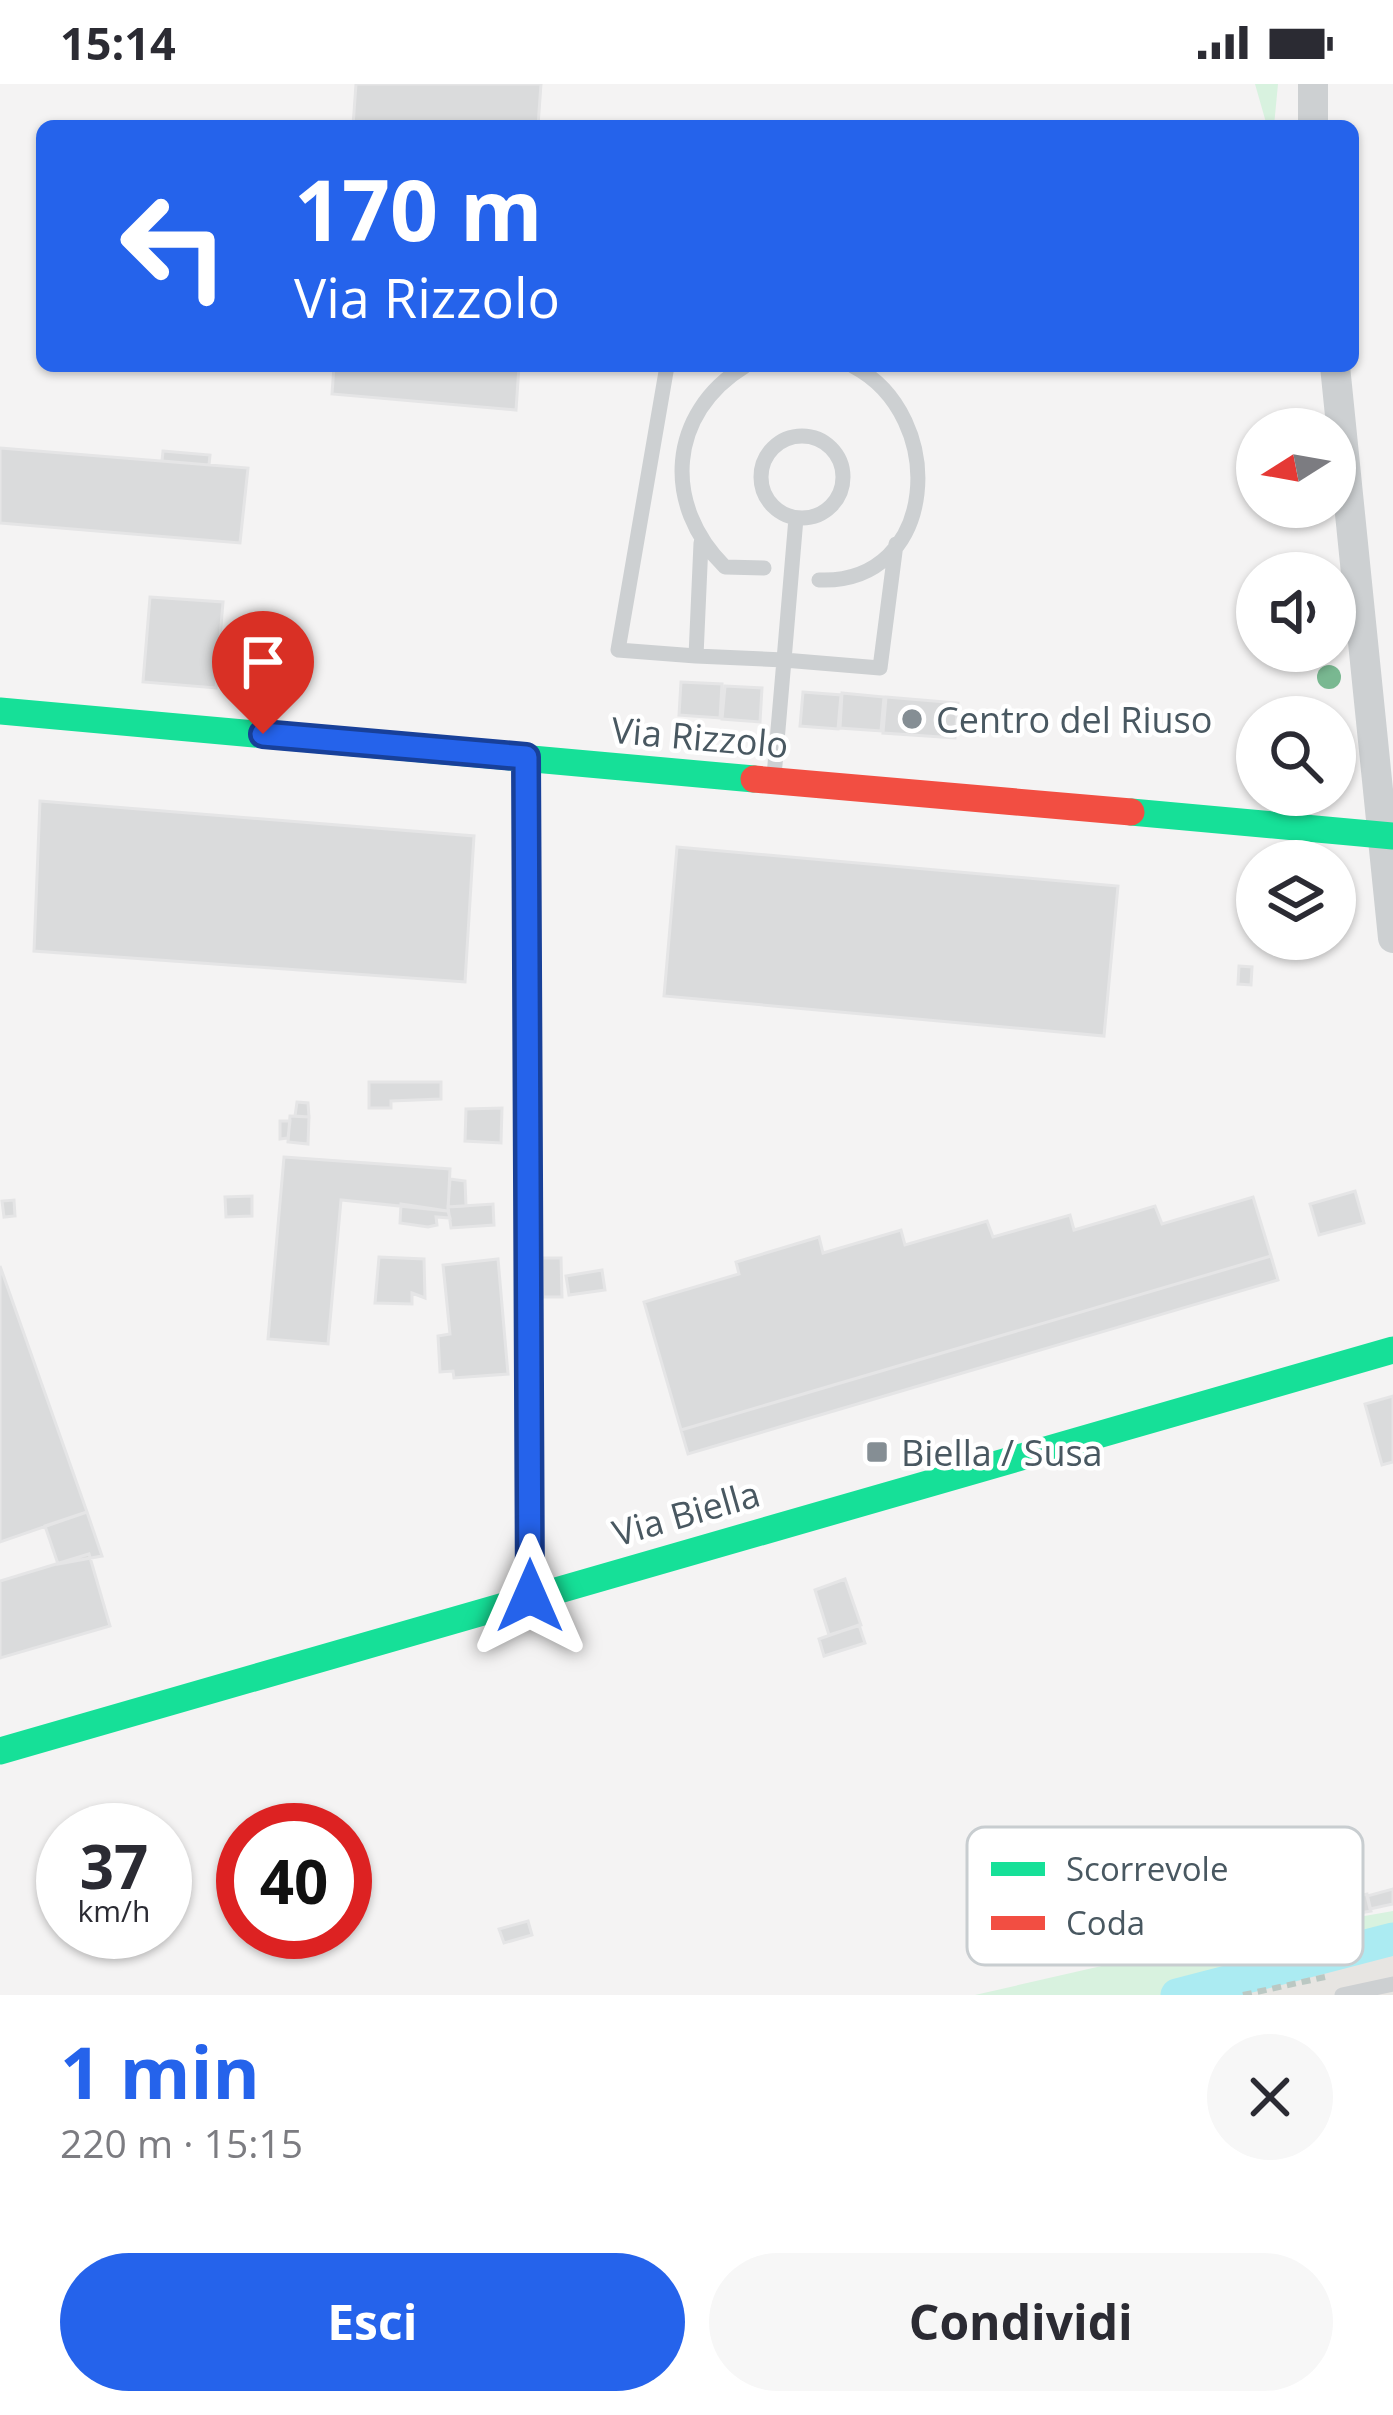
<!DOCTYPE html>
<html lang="it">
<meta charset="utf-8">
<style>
body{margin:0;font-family:"Open Sans",sans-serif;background:#f7f7f7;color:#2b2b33;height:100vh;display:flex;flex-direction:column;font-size:45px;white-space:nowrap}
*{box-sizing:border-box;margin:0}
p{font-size:39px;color:#7c7c81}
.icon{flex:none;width:66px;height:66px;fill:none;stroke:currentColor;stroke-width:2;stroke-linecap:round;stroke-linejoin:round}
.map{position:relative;height:1911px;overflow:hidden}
.side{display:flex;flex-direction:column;background:#fff;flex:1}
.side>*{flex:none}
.top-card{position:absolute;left:36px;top:36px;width:1323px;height:252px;border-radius:18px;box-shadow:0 3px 9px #0004;background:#2563eb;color:#fff;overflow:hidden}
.needle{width:78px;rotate:259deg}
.fabs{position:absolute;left:1236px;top:324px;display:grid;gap:24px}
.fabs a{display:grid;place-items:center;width:120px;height:120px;border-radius:50%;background:#fff;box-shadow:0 3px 9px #0004;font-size:60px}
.speed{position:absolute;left:36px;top:1719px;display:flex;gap:24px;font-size:60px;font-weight:700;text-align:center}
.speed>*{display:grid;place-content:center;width:156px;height:156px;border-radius:50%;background:#fff;box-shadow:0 3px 9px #0004;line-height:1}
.speed small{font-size:30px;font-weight:400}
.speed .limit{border:18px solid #d22;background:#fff;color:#111}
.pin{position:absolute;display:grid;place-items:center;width:102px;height:102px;color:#fff;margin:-123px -51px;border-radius:50% 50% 50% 0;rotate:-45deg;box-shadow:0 0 12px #0007}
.pin .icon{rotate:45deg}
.me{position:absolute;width:132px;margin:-66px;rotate:0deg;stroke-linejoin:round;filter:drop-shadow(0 0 9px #0008)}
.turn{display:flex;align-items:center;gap:42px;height:252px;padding:0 60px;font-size:54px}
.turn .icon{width:156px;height:156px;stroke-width:2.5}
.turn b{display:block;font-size:84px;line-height:102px}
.round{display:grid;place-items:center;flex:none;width:126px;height:126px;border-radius:63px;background:#f7f7f7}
.summary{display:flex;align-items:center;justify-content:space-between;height:204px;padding:0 60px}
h1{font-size:72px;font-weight:700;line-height:90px;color:#2563eb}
.primary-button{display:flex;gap:24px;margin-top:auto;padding:24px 60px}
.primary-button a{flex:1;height:138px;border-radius:72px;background:#2563eb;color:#fff;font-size:48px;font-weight:700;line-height:138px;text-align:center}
.primary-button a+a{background:#f7f7f7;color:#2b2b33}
.status{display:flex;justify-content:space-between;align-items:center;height:84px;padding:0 60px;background:#fff;direction:ltr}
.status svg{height:33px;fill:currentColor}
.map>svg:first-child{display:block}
.commercial{fill:#e7e5e2}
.green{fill:#d8f2df}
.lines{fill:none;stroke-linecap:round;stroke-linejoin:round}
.canal{stroke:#abebf2;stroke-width:33}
.building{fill:#dadbdc;stroke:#e5e5e6;stroke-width:3}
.path{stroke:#bbc8c3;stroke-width:6;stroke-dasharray:9 6;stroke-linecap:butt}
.lane{stroke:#cdd0d2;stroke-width:15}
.street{stroke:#cdd0d2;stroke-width:30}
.fast{stroke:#16e098;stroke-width:27}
.jam{stroke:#f24e42;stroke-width:27}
.tree{fill:#79b891}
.route-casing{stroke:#184099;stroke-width:30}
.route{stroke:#2563eb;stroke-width:21}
.poi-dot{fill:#858e94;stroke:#fff;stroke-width:4.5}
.labels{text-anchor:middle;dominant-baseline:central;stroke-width:9;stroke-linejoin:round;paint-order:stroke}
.poi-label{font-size:36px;fill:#495861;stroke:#fff;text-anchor:start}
.street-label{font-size:36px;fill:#495861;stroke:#fff}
.key{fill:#fff;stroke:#c8cdd0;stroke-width:3}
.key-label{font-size:33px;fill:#495861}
</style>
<div class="status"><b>15:14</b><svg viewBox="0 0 49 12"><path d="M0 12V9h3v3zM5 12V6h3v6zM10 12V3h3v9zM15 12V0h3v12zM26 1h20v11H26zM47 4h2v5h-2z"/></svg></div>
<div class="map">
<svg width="1393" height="1911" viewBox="0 0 1393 1911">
<rect width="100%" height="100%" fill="#f4f3f3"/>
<path class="commercial" d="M1393 1869V1911H1205Z"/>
<path class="green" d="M1255 0H1278L1274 42H1267Z
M1393 1827V1869L1205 1911H975L1176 1865Z"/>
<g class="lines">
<path class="canal" d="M1177 1911 1393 1855"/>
</g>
<path class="building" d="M356 0H541L538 42H353Z
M334 282H519L516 326 332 310Z
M0 364 248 384 240 459 0 439Z
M163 367 210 371 209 381 162 377Z
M150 513 223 518 216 604 143 598Z
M681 598 722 600 720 634 679 631Z
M725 602 762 604 760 638 722 635Z
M803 608 841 611 838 645 800 642Z
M842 609 884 613 881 647 840 644Z
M886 613 958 619 955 654 883 649Z
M40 717 474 752 465 898 34 867Z
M677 763 1118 802 1104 952 664 912Z
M1239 882 1252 883 1251 901 1238 900Z
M369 998H441V1015L391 1017V1024H369Z
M297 1018 308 1019 309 1033 295 1032Z
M502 1024 501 1059 465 1057 466 1025Z
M290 1032 309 1033 308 1060 288 1058Z
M280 1037H290L288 1054 280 1055Z
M284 1073 450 1085 448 1127 341 1116 328 1260 268 1255Z
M450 1095 465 1097 466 1122 448 1123Z
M1355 1107 1364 1139 1319 1151 1310 1120Z
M252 1112V1132L226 1133 225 1113Z
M1253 1113 1271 1172 681 1346 644 1218 739 1190 736 1178 819 1153 823 1169 901 1146 905 1161 987 1137 993 1153 1070 1131 1074 1146 1155 1122 1162 1140Z
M14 1116 15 1132 4 1133 2 1117Z
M401 1120 448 1127 450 1134 436 1133 437 1141 428 1143 400 1139Z
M493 1120 494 1141 451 1144 448 1123Z
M1271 1172 1278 1196 688 1370 681 1346Z
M379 1173 424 1175 425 1214 412 1209V1220L375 1219Z
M542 1174H561L562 1213H543Z
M498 1175 508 1290 454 1294 453 1287 440 1288 438 1252 450 1250 443 1181Z
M0 1182 87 1428 0 1458Z
M602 1186 605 1206 569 1211 566 1192Z
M1393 1312V1378L1382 1381 1365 1320Z
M87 1428 102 1472 58 1480 45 1442Z
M89 1470 110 1542 0 1574V1497Z
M845 1495 861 1541 829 1551 815 1506Z
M859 1541 865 1559 824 1572 819 1555Z
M1393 1805V1820L1370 1825 1367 1812Z
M1367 1810 1371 1827 1354 1830 1350 1814Z
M528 1837 532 1851 504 1859 499 1845Z"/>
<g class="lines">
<path class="path" d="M1243 1911 1325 1893"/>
<path class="lane" d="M667 282 618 566 696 572
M745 282C668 329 662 421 725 483L764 484
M761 393a41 41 0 1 1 82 0a41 41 0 1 1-82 0Z
M796 434 784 576 880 584 896 460
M701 459 696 572 784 576 774 692
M819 496C939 501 949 332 853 282
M1342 1911 1393 1900"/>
<path class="street" d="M1313 42V0
M1335 282 1393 854"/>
<path class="fast" d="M0 627 754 695
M526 673 530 1512
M1131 728 1393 752
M0 1667 1393 1266"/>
<path class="jam" d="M754 695 1131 728"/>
</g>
<circle class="tree" cx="1329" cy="593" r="12"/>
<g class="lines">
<g class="route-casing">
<path id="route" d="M263 650 526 673 530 1512"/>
</g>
<use href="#route" class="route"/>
</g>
<g class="poi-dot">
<circle cx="912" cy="635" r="12"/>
<rect x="865" y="1356" width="24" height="24" rx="6"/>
</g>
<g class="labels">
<g class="poi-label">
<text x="936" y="635">Centro del Riuso</text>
<text x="901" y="1368">Biella / Susa</text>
</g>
<g class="street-label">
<text transform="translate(700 653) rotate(5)">Via Rizzolo</text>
<text transform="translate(686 1429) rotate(-16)">Via Biella</text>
</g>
</g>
<rect x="967" y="1743" width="396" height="138" rx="18" class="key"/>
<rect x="991" y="1778" width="54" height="14" fill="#16e098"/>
<rect x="991" y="1832" width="54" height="14" fill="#f24e42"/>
<g class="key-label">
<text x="1066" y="1797">Scorrevole</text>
<text x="1066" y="1851">Coda</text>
</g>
</svg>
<div class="fabs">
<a><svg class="needle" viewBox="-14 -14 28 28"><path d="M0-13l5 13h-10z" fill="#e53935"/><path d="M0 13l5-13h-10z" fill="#7c7c81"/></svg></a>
<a><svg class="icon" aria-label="sound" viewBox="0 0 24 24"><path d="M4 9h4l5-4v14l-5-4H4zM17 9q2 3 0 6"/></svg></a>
<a><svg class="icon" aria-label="search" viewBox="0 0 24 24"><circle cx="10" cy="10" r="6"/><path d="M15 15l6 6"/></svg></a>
<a><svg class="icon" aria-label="layers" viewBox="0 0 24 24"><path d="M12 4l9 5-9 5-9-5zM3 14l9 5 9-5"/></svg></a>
</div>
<div class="speed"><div>37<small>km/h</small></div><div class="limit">40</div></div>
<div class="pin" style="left:263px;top:650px;background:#d93025"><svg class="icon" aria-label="arrive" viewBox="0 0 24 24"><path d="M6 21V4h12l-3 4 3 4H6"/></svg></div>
<svg class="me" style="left:530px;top:1512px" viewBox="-20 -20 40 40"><path d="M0-17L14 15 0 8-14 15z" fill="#2563eb" stroke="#fff" stroke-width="4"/></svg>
<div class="top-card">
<div class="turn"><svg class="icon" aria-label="left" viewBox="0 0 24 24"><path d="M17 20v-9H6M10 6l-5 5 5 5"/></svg><div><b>170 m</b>Via Rizzolo</div></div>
</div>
</div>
<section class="side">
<div class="summary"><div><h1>1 min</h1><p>220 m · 15:15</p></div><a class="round"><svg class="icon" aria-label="close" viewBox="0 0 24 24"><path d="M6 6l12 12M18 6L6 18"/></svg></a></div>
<div class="primary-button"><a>Esci</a><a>Condividi</a></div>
</section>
